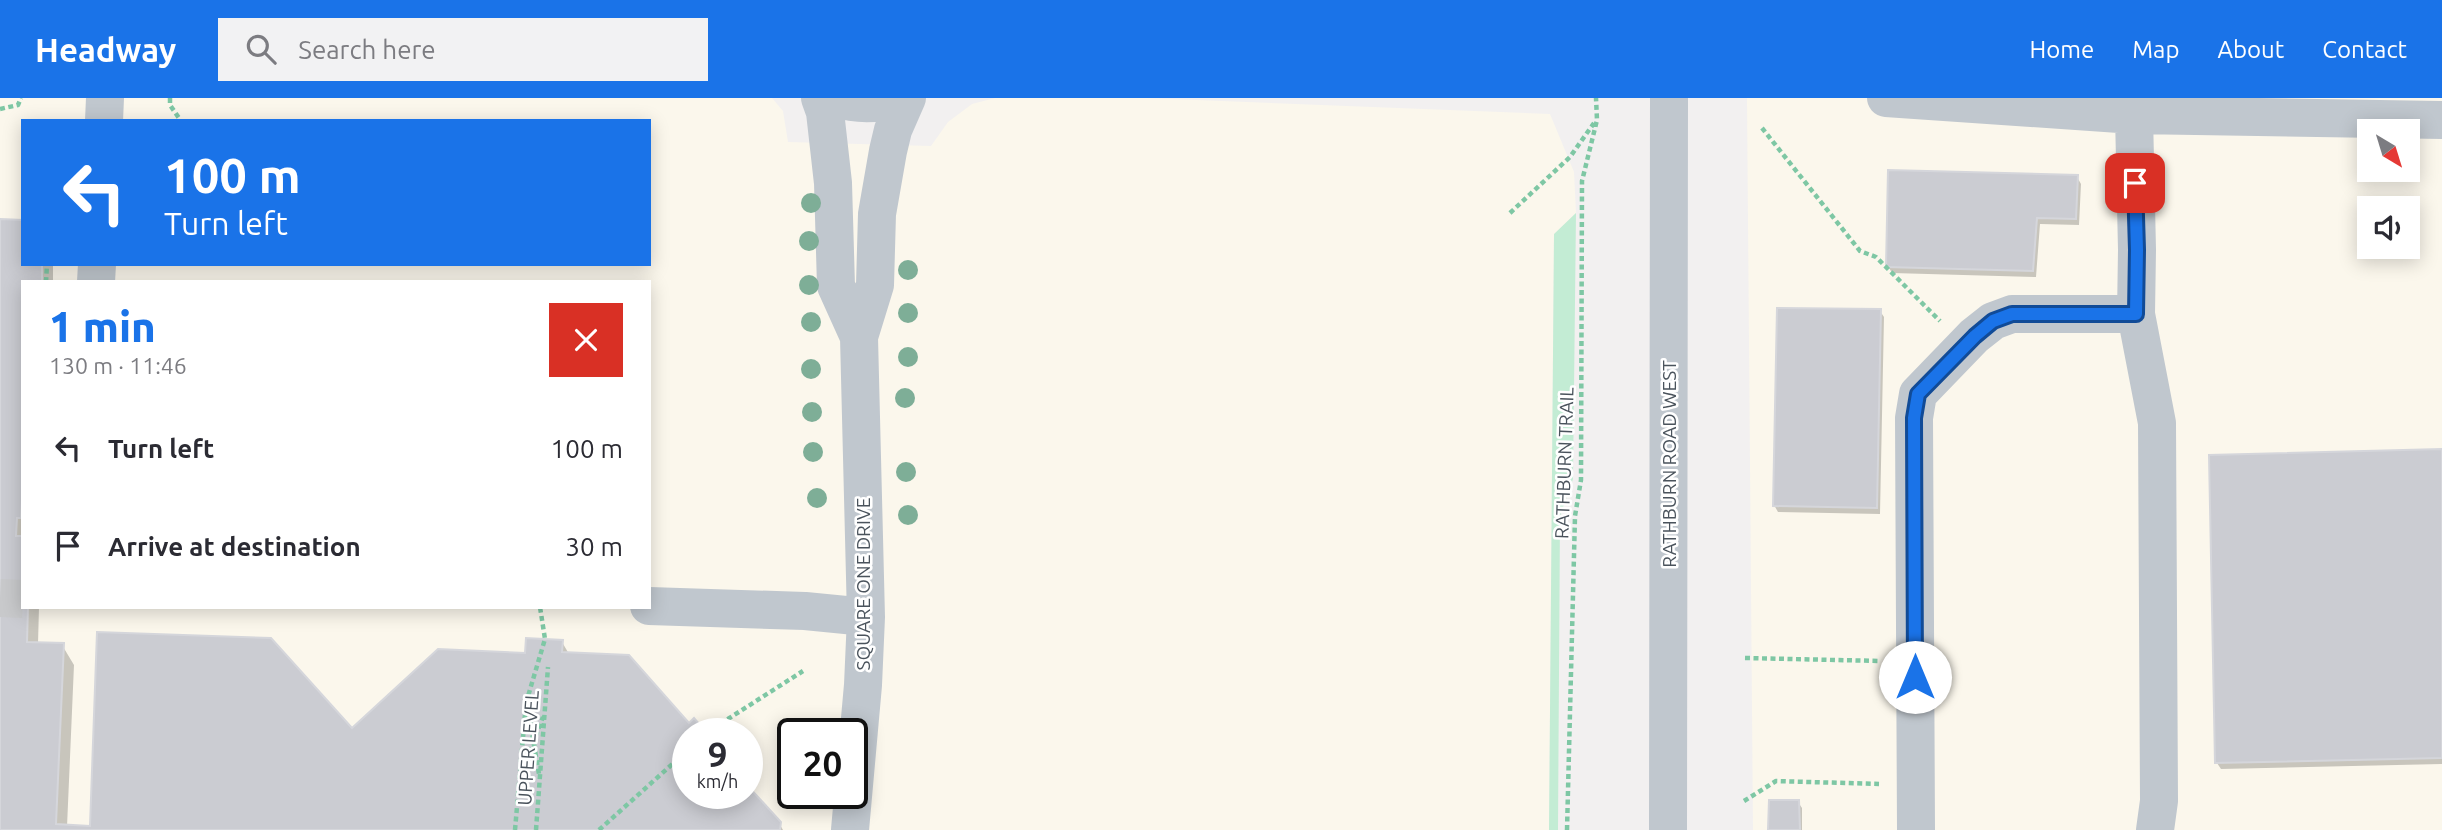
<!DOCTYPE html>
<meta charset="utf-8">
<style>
body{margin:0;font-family:Ubuntu,sans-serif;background:#f2f2f3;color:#2b2b33;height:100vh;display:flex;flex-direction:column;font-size:26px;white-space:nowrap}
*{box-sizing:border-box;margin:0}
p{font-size:23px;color:#7c7c81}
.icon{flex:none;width:38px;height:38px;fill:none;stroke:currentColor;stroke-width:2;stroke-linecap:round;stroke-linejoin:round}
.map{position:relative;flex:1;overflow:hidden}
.details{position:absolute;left:21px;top:182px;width:630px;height:329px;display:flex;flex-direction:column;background:#fff;border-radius:0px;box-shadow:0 4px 18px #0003}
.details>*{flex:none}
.banner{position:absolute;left:21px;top:21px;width:630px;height:147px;border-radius:0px;box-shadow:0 4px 18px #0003;background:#1a73e8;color:#fff;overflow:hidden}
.needle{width:46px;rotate:142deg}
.fabs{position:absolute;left:2357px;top:21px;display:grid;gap:14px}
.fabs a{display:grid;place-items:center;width:63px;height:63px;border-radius:0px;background:#fff;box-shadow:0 4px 18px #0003;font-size:35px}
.speed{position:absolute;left:672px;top:620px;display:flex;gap:14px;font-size:35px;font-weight:700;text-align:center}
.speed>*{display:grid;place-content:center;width:91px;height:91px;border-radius:50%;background:#fff;box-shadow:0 4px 18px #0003;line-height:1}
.speed small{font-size:18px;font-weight:400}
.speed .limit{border:4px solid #111;border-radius:10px;background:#fff;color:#111}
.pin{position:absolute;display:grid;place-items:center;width:60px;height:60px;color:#fff;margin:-30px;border-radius:14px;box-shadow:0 4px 10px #0006}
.me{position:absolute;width:77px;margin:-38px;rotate:0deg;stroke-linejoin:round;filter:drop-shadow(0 0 5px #0008)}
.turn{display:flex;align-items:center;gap:24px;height:147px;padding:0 28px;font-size:32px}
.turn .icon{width:91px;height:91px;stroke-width:2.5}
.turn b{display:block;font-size:49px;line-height:60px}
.round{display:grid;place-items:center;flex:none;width:74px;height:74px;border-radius:0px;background:#f2f2f3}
.summary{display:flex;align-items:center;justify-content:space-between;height:119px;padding:0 28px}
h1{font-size:42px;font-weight:800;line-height:52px;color:#1a73e8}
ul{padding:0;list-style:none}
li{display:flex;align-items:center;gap:21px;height:98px;padding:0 28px}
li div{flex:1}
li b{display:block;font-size:26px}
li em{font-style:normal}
header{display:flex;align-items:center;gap:42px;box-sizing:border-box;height:98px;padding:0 35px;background:#1a73e8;color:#fff}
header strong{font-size:33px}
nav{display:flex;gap:38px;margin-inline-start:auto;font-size:24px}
.search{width:490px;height:63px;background:#f2f2f3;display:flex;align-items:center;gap:18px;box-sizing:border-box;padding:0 24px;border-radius:0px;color:#7c7c81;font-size:26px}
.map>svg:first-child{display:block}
.commercial{fill:#fbf7ec;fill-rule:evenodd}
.green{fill:#c3ecd4}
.shadow{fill:#0003}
.building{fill:#cbccd2;stroke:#d5d6db;stroke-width:2}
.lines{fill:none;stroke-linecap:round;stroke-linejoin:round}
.minor-tunnel{stroke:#c8c9cb;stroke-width:38;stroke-dasharray:38 19;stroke-linecap:butt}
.path{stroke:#7ec7a4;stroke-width:4.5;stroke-dasharray:5 3.5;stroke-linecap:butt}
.minor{stroke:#c0c7ce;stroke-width:38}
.tree{fill:#7eae97}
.route-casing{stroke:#114b97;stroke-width:18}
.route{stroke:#1a73e8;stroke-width:12}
.labels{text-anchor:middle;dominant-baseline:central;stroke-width:5;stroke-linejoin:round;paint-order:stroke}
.street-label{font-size:19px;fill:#4a535c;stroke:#fff}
</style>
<header>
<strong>Headway</strong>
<div class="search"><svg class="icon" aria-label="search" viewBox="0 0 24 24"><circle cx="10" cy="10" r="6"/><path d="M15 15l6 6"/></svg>Search here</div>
<nav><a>Home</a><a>Map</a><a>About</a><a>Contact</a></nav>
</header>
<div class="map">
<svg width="2442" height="732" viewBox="0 0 2442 732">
<rect width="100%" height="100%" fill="#f2f0f0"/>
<path class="commercial" d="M0 0H772L783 13 788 44 931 48 948 24 972 6 995 0H1146L1550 16 1574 74 1576 115 1554 137 1549 732H0ZM23 23H649V166H23ZM23 184H649V509H23ZM688 635H747V695H688ZM793 635H852V695H793Z
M1747 0H2442V732H1753ZM2370 33H2408V72H2370ZM2370 110H2408V149H2370Z"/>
<path class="green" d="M1576 115 1573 381 1560 418 1558 732H1549L1554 136Z"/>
<path class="shadow" d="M2077 79 2081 86 2079 127 2040 126 2036 179 1892 175 1888 168Z
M0 123 23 166H53V184H23V509H39L38 546 62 547 74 567 67 729 91 730 352 632 527 557 562 544 569 556 688 628 694 623 705 635H688V695H747L779 725 783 732H0Z
M1880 213 1884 219 1880 416 1778 414 1774 407Z
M2442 353V666L2221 671 2217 665Z
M1798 704 1802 710V732H1770Z"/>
<path class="building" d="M1888 72 2078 77 2076 121 2037 120 2033 173 1886 169Z
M0 121 23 122V166H42V184H23V385L21 420H17L16 438H23V509H28L27 544 64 545 56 726 90 728 97 534 271 540 352 630 438 551 525 555 526 540 563 542 562 554 629 557 689 625 694 620 707 635H688V695H747V687L781 724 780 732H0Z
M1777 210 1881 211 1877 410 1773 408Z
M2442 351V660L2215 665 2209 357Z
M1769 702H1799L1800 732H1768Z"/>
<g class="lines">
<path class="minor-tunnel" d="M0 500 23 501"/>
<path class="path" d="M170 0V7L181 23
M0 11 18 7 21 0
M1762 30 1860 153 1876 159 1940 223
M1510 115 1570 59 1594 25
M46 184 47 166
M1745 560 1881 563
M528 612 539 676
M706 635 803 573
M523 670 543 619
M1744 703 1776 683 1879 686
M515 732 526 605 545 541 540 509
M536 732 548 569
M599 732 688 652
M1567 732 1575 418 1581 382 1582 83 1597 22 1596 0"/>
<path class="minor" d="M820 0 825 14 833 85 836 188 859 239
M835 0C854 6 875 8 894 0
M1886 0 2134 17 2442 22
M2138 0 2134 17 2137 152 2136 216 2157 325 2159 703 2155 732
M104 23 105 0
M96 184 97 166
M649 508 805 513 866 519
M850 732 863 587 866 519 859 239 875 187 877 116 888 53 893 32 907 0
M1668 732 1669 0
M1916 732 1914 320 1918 296 1974 238 1993 223 2012 216H2136"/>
</g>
<g class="tree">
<circle cx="811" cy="105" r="10"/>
<circle cx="809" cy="143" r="10"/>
<circle cx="908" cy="172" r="10"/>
<circle cx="809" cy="187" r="10"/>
<circle cx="908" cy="215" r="10"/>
<circle cx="811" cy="224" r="10"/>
<circle cx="908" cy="259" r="10"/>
<circle cx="811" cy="271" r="10"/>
<circle cx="905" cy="300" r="10"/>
<circle cx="812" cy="314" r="10"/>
<circle cx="813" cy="354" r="10"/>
<circle cx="906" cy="374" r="10"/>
<circle cx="817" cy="400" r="10"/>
<circle cx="908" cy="417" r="10"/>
</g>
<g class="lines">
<g class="route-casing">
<path id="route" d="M1915 579 1914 320 1918 296 1975 238 1993 223 2012 216H2136L2137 152 2135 85"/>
</g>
<use href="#route" class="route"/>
</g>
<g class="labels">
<g class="street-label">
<text transform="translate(1564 365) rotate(-88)">RATHBURN TRAIL</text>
<text transform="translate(1669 366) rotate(-90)">RATHBURN ROAD WEST</text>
<text transform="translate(863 486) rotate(-90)">SQUARE ONE DRIVE</text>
<text transform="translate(528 650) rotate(-86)">UPPER LEVEL</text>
</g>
</g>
</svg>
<div class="fabs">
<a><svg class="needle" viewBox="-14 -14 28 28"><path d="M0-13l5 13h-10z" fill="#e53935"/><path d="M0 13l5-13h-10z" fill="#7c7c81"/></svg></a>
<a><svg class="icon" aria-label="sound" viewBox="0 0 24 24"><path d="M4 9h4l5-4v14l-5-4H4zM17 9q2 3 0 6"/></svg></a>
</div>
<div class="speed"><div>9<small>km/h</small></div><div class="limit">20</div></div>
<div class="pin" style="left:2135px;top:85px;background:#d93025"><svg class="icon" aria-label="arrive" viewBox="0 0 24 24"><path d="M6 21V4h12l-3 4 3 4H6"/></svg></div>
<svg class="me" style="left:1915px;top:579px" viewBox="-20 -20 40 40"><circle r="19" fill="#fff"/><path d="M0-13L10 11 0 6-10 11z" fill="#1a73e8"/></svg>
<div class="banner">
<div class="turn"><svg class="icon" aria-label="left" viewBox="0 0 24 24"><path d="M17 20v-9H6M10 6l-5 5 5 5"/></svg><div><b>100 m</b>Turn left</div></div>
</div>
<section class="details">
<div class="summary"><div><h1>1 min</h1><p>130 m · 11:46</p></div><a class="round" style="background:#d93025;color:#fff"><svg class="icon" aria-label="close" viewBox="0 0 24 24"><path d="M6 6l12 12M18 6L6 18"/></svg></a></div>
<ul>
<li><svg class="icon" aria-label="left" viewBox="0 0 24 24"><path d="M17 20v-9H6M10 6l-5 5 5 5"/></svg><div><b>Turn left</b></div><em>100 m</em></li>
<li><svg class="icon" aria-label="arrive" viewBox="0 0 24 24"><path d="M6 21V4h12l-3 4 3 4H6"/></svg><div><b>Arrive at destination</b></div><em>30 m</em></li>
</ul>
</section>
</div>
